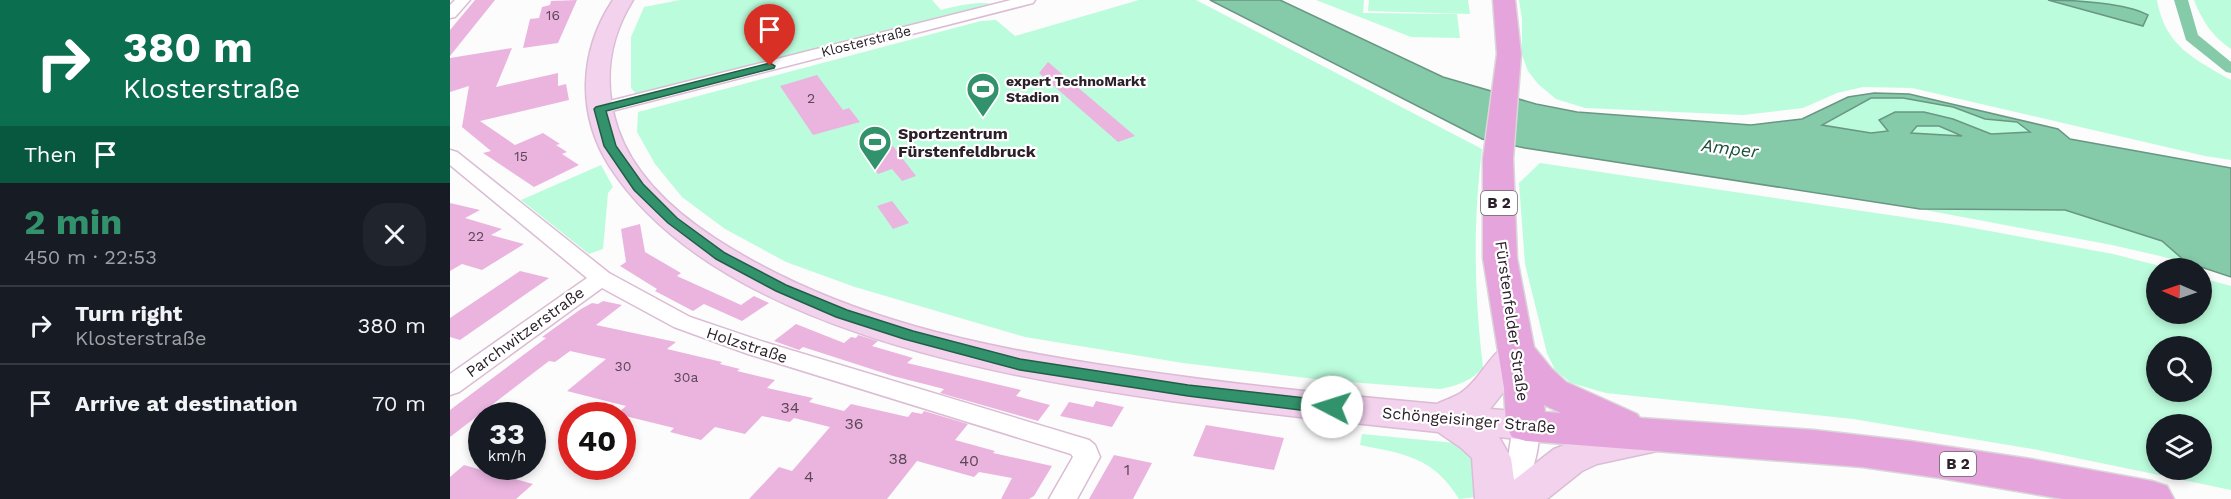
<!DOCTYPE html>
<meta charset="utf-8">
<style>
body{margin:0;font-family:"Work Sans",sans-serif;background:#20242c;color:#f1f3f6;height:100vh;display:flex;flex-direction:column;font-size:22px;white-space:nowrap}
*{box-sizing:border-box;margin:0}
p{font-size:20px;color:#9ea1a6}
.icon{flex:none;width:33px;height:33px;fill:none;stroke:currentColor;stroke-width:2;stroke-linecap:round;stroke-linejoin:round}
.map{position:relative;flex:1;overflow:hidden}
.sheet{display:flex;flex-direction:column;background:#171b24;width:450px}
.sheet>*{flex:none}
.hud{background:#0b6e4f;color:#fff;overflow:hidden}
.needle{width:39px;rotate:272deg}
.tools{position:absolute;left:1696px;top:258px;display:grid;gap:12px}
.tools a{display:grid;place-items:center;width:66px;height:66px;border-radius:50%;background:#171b24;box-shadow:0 3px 9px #0003;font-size:30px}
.speed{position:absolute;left:18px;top:402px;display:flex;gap:12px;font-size:30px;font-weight:700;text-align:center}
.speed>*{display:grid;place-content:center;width:78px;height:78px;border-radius:50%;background:#171b24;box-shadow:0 3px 9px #0003;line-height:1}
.speed small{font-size:15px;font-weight:400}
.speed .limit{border:9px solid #d22;background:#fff;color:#111}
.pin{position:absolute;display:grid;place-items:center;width:51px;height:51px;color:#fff;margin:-62px -26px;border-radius:50% 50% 50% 0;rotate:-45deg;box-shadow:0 0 6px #0007}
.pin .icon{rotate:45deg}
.me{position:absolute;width:66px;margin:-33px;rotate:275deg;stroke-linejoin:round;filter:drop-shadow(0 0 4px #0008)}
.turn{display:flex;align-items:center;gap:21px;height:126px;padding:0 24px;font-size:27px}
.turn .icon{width:78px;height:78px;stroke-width:2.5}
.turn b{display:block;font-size:42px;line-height:51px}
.then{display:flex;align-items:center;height:57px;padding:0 24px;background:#0003;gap:12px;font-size:22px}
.round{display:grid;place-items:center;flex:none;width:63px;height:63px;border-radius:24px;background:#20242c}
.head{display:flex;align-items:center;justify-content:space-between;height:102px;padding:0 24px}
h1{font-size:36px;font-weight:700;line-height:45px;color:#32926b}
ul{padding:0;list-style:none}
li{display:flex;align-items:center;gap:18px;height:78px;padding:0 24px;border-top:2px solid #363941}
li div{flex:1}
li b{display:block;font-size:22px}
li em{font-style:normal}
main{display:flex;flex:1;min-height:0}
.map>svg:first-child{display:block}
.green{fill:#bbfcdc;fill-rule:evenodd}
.water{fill:#85caa9;stroke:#6a9783;stroke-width:1.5;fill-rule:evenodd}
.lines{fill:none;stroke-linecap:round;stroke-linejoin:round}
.canal{fill:#85caa9;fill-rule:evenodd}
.building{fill:#eab4df}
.street-casing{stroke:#dbbcd4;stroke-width:3}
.secondary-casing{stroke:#dbbcd4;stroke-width:3}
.primary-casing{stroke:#d9d7d9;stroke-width:3}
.street{fill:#fff;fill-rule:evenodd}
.secondary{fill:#f3d2ee;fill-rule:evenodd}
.primary{fill:#e6a4dc;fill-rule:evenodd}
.route{fill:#32926b;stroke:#205f46;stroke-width:1.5}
.labels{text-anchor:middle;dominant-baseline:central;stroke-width:4.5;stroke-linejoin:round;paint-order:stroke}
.number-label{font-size:14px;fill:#5c4657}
.far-street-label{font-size:14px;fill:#2c212a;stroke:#fff}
.far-poi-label{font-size:14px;font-weight:bold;fill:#2c212a;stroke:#fff;text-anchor:start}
.shield{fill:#fff;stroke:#6b646a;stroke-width:1.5}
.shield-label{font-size:15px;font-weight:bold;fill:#2c212a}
.poi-label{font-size:16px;font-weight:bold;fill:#2c212a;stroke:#fff;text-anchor:start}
.street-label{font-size:16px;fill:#2c212a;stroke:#fff}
.near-number-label{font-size:16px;fill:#5c4657}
.water-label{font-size:18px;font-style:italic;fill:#1a503a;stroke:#fff}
</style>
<main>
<section class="sheet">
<div class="hud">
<div class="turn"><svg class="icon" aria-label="right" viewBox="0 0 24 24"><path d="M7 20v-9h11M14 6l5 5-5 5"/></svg><div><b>380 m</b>Klosterstraße</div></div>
<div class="then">Then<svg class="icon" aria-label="arrive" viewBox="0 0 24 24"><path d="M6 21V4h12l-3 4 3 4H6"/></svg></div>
</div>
<div class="head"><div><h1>2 min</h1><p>450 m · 22:53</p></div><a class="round"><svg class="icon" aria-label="close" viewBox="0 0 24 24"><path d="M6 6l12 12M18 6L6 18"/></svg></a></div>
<ul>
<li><svg class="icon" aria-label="right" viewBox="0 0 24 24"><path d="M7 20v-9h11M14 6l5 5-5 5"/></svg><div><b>Turn right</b><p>Klosterstraße</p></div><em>380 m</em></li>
<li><svg class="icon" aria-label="arrive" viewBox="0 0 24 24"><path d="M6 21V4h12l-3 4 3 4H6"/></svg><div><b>Arrive at destination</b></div><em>70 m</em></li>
</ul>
</section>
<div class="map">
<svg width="1781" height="499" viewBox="0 0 1781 499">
<rect width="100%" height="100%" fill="#fcfcfc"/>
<path class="green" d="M230 0H482L491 10C508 6 530 0 545 5L187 95 181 88V37L194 7Z
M689 0H746L1032 149C1023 224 1024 291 1033 367 1024 380 1006 386 990 389L873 380 733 363 575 337 405 287 336 262 275 229 232 197 205 164 187 132 188 112 531 21 546 20 565 36Z
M866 0H914L913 13 1007 14 1010 38 961 37Z
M919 0H1018L1020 14 918 11Z
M1069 0H1707C1715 46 1744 59 1781 80V160L1755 156 1462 88 1413 87 1387 93 1353 108 1294 115 1135 108 1106 99 1088 84 1078 71 1072 55V19Z
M1744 0H1781V49C1763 37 1752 21 1744 0Z
M1421 98H1453L1503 107 1535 119 1567 122 1581 132 1541 134 1503 119 1430 120 1438 131 1421 133 1371 126Z
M1467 126H1489L1515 137 1460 133Z
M1090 163 1507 225 1663 254 1718 268H1707V314H1752V278L1781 286V490L1588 450 1403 419 1156 393 1121 383 1105 370 1097 353 1075 264 1069 183ZM1707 346H1752V392H1707ZM1707 424H1752V470H1707Z
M151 165 163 187 158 193 153 249 139 254 71 200Z
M1470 209 1615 210 1712 241 1736 262 1662 245Z
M912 434 1005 443 1024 454 1025 497 1009 499C983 457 955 454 910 445Z"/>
<path class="water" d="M760 0H830L993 77 1086 104 1127 112 1301 125 1352 119 1398 97 1424 93 1459 94 1608 129 1620 139 1781 168V277L1736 262 1712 241 1615 210 1470 209 1075 148 1032 139ZM1421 98H1453L1503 107 1535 119 1567 122 1580 132 1541 134 1503 119 1474 112H1445L1429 120 1438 131 1421 133 1372 125ZM1467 126H1489L1512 136 1461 133Z
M1598 0C1624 0 1676 3 1698 15L1693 26Z"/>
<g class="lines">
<path class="canal" d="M1724 0H1738L1748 35 1781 62V73L1776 72 1736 40Z"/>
</g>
<path class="building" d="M25 0H45L0 56V30Z
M127 0 108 43 73 48 80 19 89 18 92 7 100 5 101 1Z
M62 48 46 87 108 73V86L116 84 119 100 30 121 65 145 93 133 110 144 106 145 117 152 112 154 129 165 84 187 33 153 41 151 12 127 19 86 0 92V58Z
M598 62 685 136 668 142 589 73Z
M367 75 393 110 399 108 410 122 363 135 330 86Z
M443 146 466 176 452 181 442 169 428 174 415 155Z
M442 201 459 223 443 229 427 206Z
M0 203 30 210 15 218 52 229 41 235 74 244 32 270 12 264 0 271Z
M190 224 195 252 231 273 227 276 291 305 304 296 319 303 292 321 254 304 243 311 205 291 207 289 170 266 176 262 171 229Z
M70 271 99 278 10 340 0 337V318Z
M153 301 172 305 146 325 226 342 217 349 272 362 270 364 290 369 287 371 325 380 317 388 363 398 359 402 394 411 401 404 458 417 462 412 472 414 474 411 518 424 505 440 545 451 543 453 602 466 584 496 579 499H551L562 478 529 472 524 477 467 461 437 499H299L329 467 342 471 380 427 344 418 340 422 312 416 295 434 265 427 251 440 220 432 224 428 167 414 176 406 117 391 156 359 120 351 105 362 99 361 0 437V410L96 338 92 337 131 309 142 303 148 304Z
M346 324 394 343 401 337 406 338 408 335 428 341 422 346 463 358 457 363 571 390 566 396 600 405 588 421 490 393 494 389 443 376 353 347 349 350 324 341Z
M646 401 674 407 662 427 610 416 619 402 643 407Z
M756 425 834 438 824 470 743 456Z
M664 455 702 463 683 499H639Z
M14 465 83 484 66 499H0V477Z"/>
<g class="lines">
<g class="street-casing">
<path id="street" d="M5 0H20L5 17 0 18V5Z
M561 0H585L583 3 150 114 144 113 141 109 144 105Z
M0 150 7 152 159 273 240 317 314 342 639 440 645 445 650 457 627 499H599L623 457 621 454 298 354 224 327 152 288 9 392 0 395V374L137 278 0 165Z
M1076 416 1085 419C1096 439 1080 480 1070 499H1042L1057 464 1063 426 1067 419Z"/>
</g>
<g class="secondary-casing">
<path id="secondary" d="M163 0H183C158 40 153 84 168 129 184 176 226 213 266 239 390 319 534 348 678 369 780 384 884 395 987 404 995 400 1005 397 1012 392 1037 375 1045 333 1080 344L1085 352 1040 409 1076 412 1089 416 1094 426 1089 436 1076 440 1049 437 1061 458 1064 480 1104 449 1127 440 1194 427 1207 431 1213 441 1207 451 1147 464 1132 471 1097 499H1025L1022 458 1010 447 988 432C899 423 810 413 721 401 545 376 264 327 160 167 126 114 129 51 163 0Z"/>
</g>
<g class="primary-casing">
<path id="primary" d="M1043 0H1065L1071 54 1063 159 1067 258 1084 347 1101 368 1116 382 1187 414 1190 418 1364 430 1460 441 1581 459 1702 481 1717 486 1724 499H1613L1490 478 1412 467 1076 441 1062 437 1056 426 1054 388 1033 258V159L1047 54ZM1094 405 1111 413 1095 412Z"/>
</g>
<use href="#street" class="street"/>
<use href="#secondary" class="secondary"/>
<use href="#primary" class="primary"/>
</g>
<path class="route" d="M320 63 325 66 324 68 156 111 166 146 193 184 227 218 275 253 336 285 397 310 463 331 570 359 738 385 882 401 888 403 890 407 888 412 882 414 738 396 570 370 454 339 386 317 326 291 266 259 218 223 184 190 154 146 144 109 146 107Z"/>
<defs>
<g id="stadium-pin" transform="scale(1.725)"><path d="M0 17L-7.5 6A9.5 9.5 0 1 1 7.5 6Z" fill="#32926b" stroke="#fff"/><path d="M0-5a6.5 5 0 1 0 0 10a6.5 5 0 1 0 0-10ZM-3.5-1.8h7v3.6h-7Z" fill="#fff"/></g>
</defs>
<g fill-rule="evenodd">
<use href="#stadium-pin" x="533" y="89"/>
<use href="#stadium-pin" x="425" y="142"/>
</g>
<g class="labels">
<g class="number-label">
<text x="103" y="15">16</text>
<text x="361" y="98">2</text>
<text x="71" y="156">15</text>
<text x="26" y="236">22</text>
<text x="173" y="366">30</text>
<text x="236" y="377">30a</text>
</g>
<g class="far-street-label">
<text transform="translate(416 41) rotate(-14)">Klosterstraße</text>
</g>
<g class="far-poi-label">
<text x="556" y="81">expert TechnoMarkt<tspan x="556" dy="16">Stadion</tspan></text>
</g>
<g class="shield">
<rect x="1031" y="191" width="36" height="24" rx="4.5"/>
<rect x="1490" y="452" width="36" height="24" rx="4.5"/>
</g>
<g class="shield-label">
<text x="1049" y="203">B 2</text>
<text x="1508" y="464">B 2</text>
</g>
<g class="poi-label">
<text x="448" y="133">Sportzentrum<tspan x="448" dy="18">Fürstenfeldbruck</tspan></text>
</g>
<g class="street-label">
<text transform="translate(1062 321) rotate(82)">Fürstenfelder Straße</text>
<text transform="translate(75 332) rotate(-36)">Parchwitzerstraße</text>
<text transform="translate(297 345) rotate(18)">Holzstraße</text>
<text transform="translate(1019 420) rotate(5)">Schöngeisinger Straße</text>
</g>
<g class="near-number-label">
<text x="340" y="407">34</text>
<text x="404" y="423">36</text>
<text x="448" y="458">38</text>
<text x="519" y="460">40</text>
<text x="677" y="469">1</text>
<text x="359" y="476">4</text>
</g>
<g class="water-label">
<text transform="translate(1280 148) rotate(7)">Amper</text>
</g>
</g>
</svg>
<div class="tools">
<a><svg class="needle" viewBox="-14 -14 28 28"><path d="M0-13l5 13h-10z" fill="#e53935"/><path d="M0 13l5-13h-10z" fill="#9ea1a6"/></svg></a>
<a><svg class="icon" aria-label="search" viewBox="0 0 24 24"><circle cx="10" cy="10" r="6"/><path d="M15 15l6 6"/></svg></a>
<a><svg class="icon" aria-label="layers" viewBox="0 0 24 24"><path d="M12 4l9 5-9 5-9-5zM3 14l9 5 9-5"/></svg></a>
</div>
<div class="speed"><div>33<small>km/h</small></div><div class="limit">40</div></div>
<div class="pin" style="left:320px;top:66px;background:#d93025"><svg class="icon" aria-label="arrive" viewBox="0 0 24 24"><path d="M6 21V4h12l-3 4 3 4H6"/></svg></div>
<svg class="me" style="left:882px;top:407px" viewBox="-20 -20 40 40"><circle r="19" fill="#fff"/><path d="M0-13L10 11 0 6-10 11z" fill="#32926b"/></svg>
</div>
</main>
